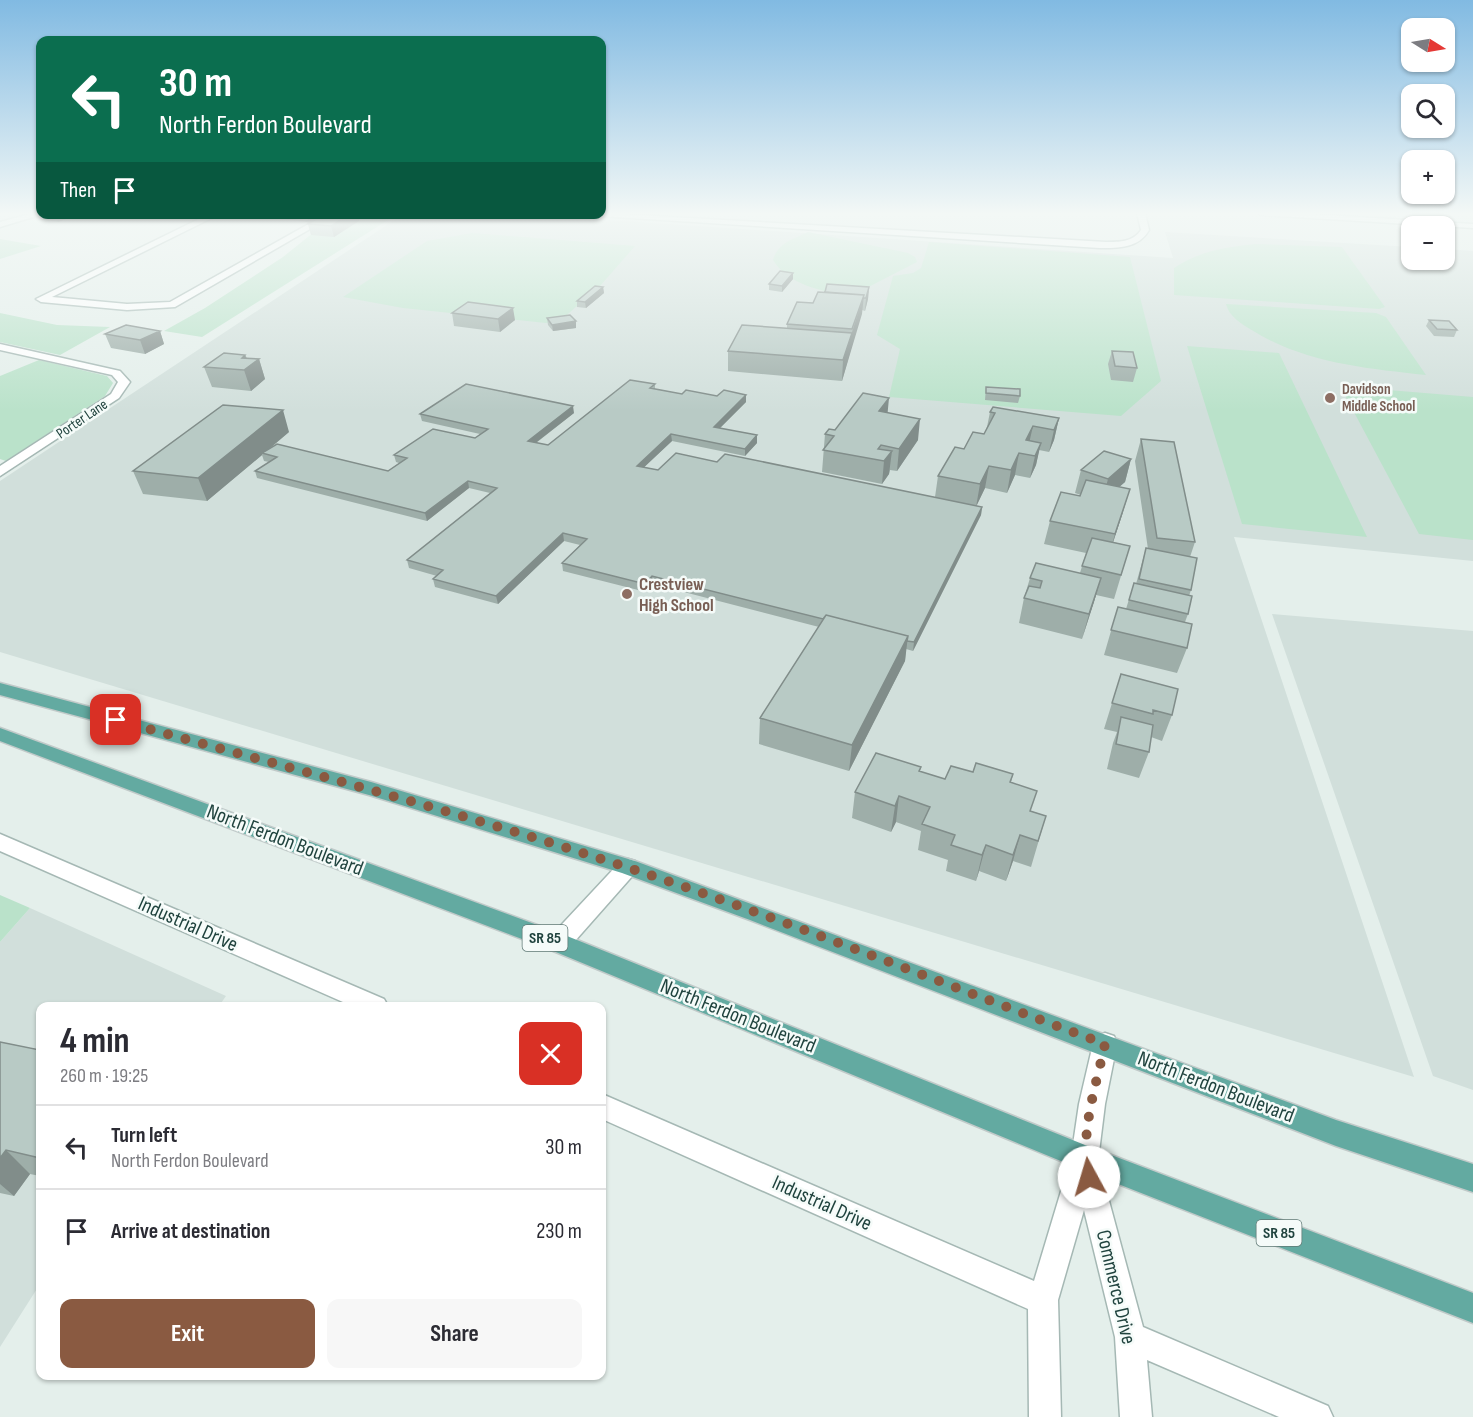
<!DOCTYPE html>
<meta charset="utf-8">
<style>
body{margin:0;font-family:"Sofia Sans Condensed",sans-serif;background:#f7f7f7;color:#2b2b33;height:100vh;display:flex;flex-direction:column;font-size:22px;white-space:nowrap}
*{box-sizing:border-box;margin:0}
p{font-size:20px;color:#7c7c81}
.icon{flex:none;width:33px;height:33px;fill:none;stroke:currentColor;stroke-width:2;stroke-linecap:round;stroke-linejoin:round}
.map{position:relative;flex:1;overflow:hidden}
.panel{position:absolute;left:36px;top:1002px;width:570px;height:378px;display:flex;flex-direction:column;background:#fff;border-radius:12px;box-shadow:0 2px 4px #0004}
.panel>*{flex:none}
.hud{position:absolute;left:36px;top:36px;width:570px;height:183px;border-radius:12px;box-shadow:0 2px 4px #0004;background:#0b6e4f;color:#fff;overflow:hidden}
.needle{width:39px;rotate:101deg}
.tools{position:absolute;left:1401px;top:18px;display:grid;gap:12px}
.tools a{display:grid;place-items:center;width:54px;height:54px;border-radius:12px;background:#fff;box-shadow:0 2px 4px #0004;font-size:30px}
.pin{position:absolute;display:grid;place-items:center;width:51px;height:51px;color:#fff;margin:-26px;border-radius:12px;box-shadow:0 3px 9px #0006}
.me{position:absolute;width:66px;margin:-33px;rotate:354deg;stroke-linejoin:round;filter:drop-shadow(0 0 4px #0008)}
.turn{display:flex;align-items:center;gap:21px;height:126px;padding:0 24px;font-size:27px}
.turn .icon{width:78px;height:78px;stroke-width:2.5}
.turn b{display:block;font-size:42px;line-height:51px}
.then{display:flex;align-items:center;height:57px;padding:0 24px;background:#0003;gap:12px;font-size:22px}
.round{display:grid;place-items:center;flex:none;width:63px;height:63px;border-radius:12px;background:#f7f7f7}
.head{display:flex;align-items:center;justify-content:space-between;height:102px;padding:0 24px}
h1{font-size:36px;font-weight:700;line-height:45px}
.cta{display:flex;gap:12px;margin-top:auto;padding:12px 24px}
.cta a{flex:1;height:69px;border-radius:12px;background:#8a5a41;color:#fff;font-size:24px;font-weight:700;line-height:69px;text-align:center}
.cta a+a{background:#f7f7f7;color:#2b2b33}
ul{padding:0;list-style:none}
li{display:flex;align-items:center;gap:18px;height:84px;padding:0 24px;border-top:2px solid #e1e1e2}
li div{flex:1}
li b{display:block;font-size:22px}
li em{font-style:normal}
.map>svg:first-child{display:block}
.built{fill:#d1dfdb}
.green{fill:#bae2ca}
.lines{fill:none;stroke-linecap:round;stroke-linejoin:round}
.minor-casing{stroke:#a5b8b4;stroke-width:3}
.primary-casing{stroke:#c1cac9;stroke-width:3}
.minor{fill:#fff;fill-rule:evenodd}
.primary{fill:#63aaa1;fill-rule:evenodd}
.wall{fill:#9eaea9}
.shaded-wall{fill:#818d8a}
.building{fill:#b8cac5;stroke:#818d8a;stroke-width:1.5}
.route{stroke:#8a5a41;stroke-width:10;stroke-dasharray:0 18}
.education-dot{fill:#8d6e63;stroke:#f5fbf9;stroke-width:2}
.labels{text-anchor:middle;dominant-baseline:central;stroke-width:5;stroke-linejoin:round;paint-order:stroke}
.far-education-label{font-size:15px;font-weight:bold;fill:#785e54;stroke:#f5fbf9;text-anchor:start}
.far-street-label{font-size:15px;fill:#20433e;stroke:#f5fbf9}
.shield{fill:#f5fbf9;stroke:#607a76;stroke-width:1.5}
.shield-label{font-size:16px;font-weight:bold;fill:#20433e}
.education-label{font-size:18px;font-weight:bold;fill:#785e54;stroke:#f5fbf9;text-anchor:start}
.near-street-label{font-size:21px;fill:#20433e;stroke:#f5fbf9}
</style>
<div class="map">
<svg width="1473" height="1417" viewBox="0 0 1473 1417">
<rect width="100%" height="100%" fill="#e4efeb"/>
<path class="built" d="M402 215H534L1173 258 1165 232 1411 247 1412 260H1444L1445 249 1473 251V561L1234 537 1414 1077 0 652V481Z
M1272 614 1473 631V1090L1433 1076Z
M30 908 226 996 219 1006H40V1284L0 1347V942Z"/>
<path class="green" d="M326 215H396L202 337 164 331 205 308 283 257 329 220Z
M808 232 908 253 915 257 917 262 849 297C822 290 789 286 773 260 778 243 793 239 808 232Z
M472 233 635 246 600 286 561 320 546 323 403 308 343 297 427 241Z
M0 239 41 246 0 259Z
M929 242 1130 257 1161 381 1121 416 889 397 900 349 877 335 893 276 913 273 921 268Z
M1256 244 1342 247 1385 307 1379 309 1174 295V268C1199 251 1227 247 1256 244Z
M1226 304 1376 313 1386 317 1426 375C1364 368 1304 363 1250 329 1240 323 1229 316 1226 304Z
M0 313 57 325 110 327 60 355 0 342Z
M1187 346 1279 353 1367 537 1242 524Z
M39 360 107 376 113 383 105 396 6 461 0 459V376Z
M1340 386 1473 397V540L1419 534Z
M0 895 30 908 0 942Z"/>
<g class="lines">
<g class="minor-casing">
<path id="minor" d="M33 213 43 214 0 227V222Z
M602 213 1106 242C1120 242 1133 242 1141 230L1137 213H1145L1149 230C1139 248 1119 248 1100 248L599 216Z
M1257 213H1293L1473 224V228L1261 215Z
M209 214H220L52 297 127 304 170 302 314 221 247 214 322 216 336 214 175 307 127 310 41 302 36 299Z
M0 344 120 371 130 382 119 398 0 476V466L111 394 118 382 112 375 0 350Z
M0 834 384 999 388 1006H352L0 851Z
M628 859 635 861 639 867 635 873 567 950 559 952 551 950 548 943 551 936 621 861Z
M1105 1033 1114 1036 1117 1044 1105 1104 1098 1160 1143 1327 1328 1406 1333 1417H1279L1147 1360 1152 1417H1120L1115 1337 1084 1210 1058 1300 1061 1417H1029L1028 1309 602 1119V1094L1034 1281 1071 1158 1079 1104 1093 1044 1096 1036Z"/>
</g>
<g class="primary-casing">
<path id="primary" d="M0 683 371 782 635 861 1336 1120 1473 1164V1192L1336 1146 750 920 622 873 369 795 0 695Z
M0 728 567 936 1085 1145 1473 1293V1323L1085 1171 551 950 0 741Z"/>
</g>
<use href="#minor" class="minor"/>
<use href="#primary" class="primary"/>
</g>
<path class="wall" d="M37 213H40V214H78L58 222 40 219Z
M307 221H359L334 237 311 235Z
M793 273V279L782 292 769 290V284Z
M603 287 604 293 586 308 577 307V301Z
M869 287 868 299 865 311 862 310 842 381 728 371V351L787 328V324L813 303 825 292Z
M452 313 515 320 500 332 454 326Z
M547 318 576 328 553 331 548 325Z
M1429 320 1457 330 1454 337 1434 336 1426 326Z
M160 331 164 344 145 354 111 348 105 334Z
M1112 351 1137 368 1133 382 1111 380 1108 364Z
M245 355 247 358 259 359 265 379 251 391 212 387 204 367Z
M655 384V389L682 394 746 402 720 428 757 443 745 456 672 441 644 467 658 470 717 462 935 497 938 476 964 449 984 434 987 427 990 412 1059 418 1054 440 1049 452 1039 450 1036 465 1030 478 1015 475 1007 493 985 488 976 506 982 507 981 515 913 651 906 649 905 661 849 771 759 744 760 718 819 627 653 584 646 592 563 571 562 563 580 545 564 541 498 604 435 587 433 579 437 576 409 568 407 560 490 493 469 488 427 521 257 478 255 471 269 462 264 461 262 455 207 501 143 494 133 471 289 432 269 449 388 471 399 463 396 462 394 455 475 438 480 434 422 421 420 414 574 413 536 443 548 445Z
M986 387 1020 396 1018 403 985 400Z
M888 413 918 440 897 471 890 470 889 474 882 484 822 472 825 434Z
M1141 439 1195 542 1190 557 1191 590 1189 596 1188 614 1185 622 1187 648 1177 673 1104 655 1118 607 1126 609 1134 583 1136 584 1146 548 1148 549 1135 461Z
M1131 459 1125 482 1119 487 1123 512 1113 542 1130 546 1114 599 1096 595 1082 639 1019 623 1024 598 1030 578 1080 573 1086 553 1044 544 1050 521 1080 496 1081 495 1075 493 1081 470Z
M1121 674 1172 715 1162 741 1151 737 1149 752 1139 778 1107 769 1113 743 1117 732 1104 729Z
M921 767 920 772 945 779 973 772 1013 774 1011 783 1031 811 1046 816 1031 867 1013 861 1006 881 979 871 976 881 946 871 948 860 918 850 921 831 896 822 891 832 852 818 855 792Z
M0 1042 40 1050V1176L30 1174 14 1196 0 1193Z"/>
<path class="shaded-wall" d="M55 214H78L58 222Z
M349 214H358L359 221 334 237 331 226Z
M793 273V279L782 292V286Z
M603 287 604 293 586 308 585 302Z
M869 287 868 299 865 311 866 298Z
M864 295 862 314 842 381 843 360Z
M513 308 515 320 500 332 498 319Z
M576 321V328L553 331 552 325Z
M160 331 164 344 145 354 140 340Z
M245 355 249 366 259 359 265 379 251 391 244 370 242 358Z
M746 395V402L714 434V427Z
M889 398 887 419 879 411Z
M573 406 574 413 529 448 528 441Z
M283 410 289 432 263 454 262 453V455L207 501 198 478Z
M1059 418 1054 440 1049 452 1054 430Z
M920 419 918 440 897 471 899 449Z
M1033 426 1028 448 1026 440Z
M671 434 672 441 638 473 637 466Z
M757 435V443L745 456V449Z
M1041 443 1036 465 1030 478 1035 456Z
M892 451 889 474 882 484 884 461Z
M1019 453 1015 475 1007 493 1011 470Z
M1131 459 1125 482 1102 502 1108 479Z
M989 466 985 488 976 507 980 484Z
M468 481 469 488 427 521 425 513Z
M1130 489 1123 512 1108 558 1115 534Z
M982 507 981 515 913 651 914 642Z
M563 533 564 541 498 604 496 596Z
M652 576 653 584 646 592 645 584Z
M1101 578 1094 602 1082 639 1089 614Z
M908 636 905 661 849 771 852 745Z
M899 796 896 822 891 832 895 806Z
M1020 835 1013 861 1006 881 1013 855Z
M986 845 979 871 976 881 982 855Z
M6 1150 30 1174 14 1196 0 1184V1158Z"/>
<path class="building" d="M318 214H349L331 226 308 224 313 221H307Z
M780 271 793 273 782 286 769 284Z
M827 284 869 287 866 298H863L864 295 825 292Z
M595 286 603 287 585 302 577 301Z
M818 292 864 295 852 329 787 324 797 302 813 303Z
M468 302 513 308 498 319 452 313Z
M570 315 576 321 552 325 547 318Z
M1429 320 1449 321 1457 330 1437 329Z
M126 325 160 331 140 340 105 334Z
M742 325 852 333 843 360 728 351Z
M1112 351 1133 352 1137 368 1115 366Z
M224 353 245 355 242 358 259 359 244 370 204 367Z
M630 380 655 384 650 388 682 394 686 390 717 396 724 390 746 395 714 427 757 435 745 449 671 434 637 466 658 470 676 453 717 462 725 454 982 507 914 642 907 641 908 636 826 615 823 619 652 576 645 584 562 563 587 539 563 533 496 596 433 579 443 570 407 560 497 488 468 481 425 513 255 471 277 457 262 453 277 444 388 471 407 458 394 455 433 429 475 438 488 429 420 414 466 384 573 406 528 441 548 445Z
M986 387 1020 389V396L986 393Z
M863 393 889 398 879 411 920 419 899 449 881 445 878 449 892 451 884 461 823 450 834 436 825 434 829 429 835 430Z
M223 405 283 410 198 478 133 471Z
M993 407 1059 418 1054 430 1033 426 1026 440 1041 443 1035 456 1019 453 1011 470 989 466 980 484 938 476 955 447 964 449 973 432 984 434 995 413 990 412Z
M1141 439 1174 442 1195 542 1157 538Z
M1104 451 1131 459 1108 479 1081 470Z
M1086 480 1130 489 1115 534 1050 521 1061 492 1080 496Z
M1092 538 1130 546 1121 575 1082 566Z
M1146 548 1197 558 1191 590 1139 579Z
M1036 563 1101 578 1089 614 1024 598 1029 586 1040 588 1042 581 1030 578Z
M1134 583 1192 596 1188 614 1129 600Z
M1118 607 1192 624 1187 648 1111 630Z
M826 615 908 636 852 745 760 718Z
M1121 674 1178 689 1172 715 1153 710V714L1112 703Z
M1121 717 1153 725 1149 752 1116 744Z
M876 753 921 767 919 771 945 779 951 766 973 772 976 763 1013 774 1010 782 1037 791 1030 811 1046 816 1038 841 1020 835 1013 855 986 845 982 855 951 845 955 835 922 824 930 807 899 796 895 806 855 792Z
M0 1042 40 1050V1158L6 1150 0 1158Z"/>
<linearGradient id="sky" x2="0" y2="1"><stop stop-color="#81bae2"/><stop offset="0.52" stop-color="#f3f8f6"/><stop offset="1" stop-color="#f3f8f6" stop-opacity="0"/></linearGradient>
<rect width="1473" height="411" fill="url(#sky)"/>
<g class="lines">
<path class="route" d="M116 720C287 767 460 812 629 868 789 921 946 985 1105 1044 1096 1086 1079 1135 1089 1177"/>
</g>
<g class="education-dot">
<circle cx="1330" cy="398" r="6"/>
<circle cx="627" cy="594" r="6"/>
</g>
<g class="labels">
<g class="far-education-label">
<text x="1342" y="389">Davidson<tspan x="1342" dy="17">Middle School</tspan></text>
</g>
<g class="far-street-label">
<text transform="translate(82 419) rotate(-34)">Porter Lane</text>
</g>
<g class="shield">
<rect x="522.5" y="925" width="45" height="26" rx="4.5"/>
<rect x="1256.5" y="1220" width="45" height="26" rx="4.5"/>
</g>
<g class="shield-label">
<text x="545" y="938">SR 85</text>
<text x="1279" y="1233">SR 85</text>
</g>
<g class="education-label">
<text x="639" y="584">Crestview<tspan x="639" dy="21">High School</tspan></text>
</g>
<g class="near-street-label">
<text transform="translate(285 840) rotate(21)">North Ferdon Boulevard</text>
<text transform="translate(188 924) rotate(24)">Industrial Drive</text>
<text transform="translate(738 1016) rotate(22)">North Ferdon Boulevard</text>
<text transform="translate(1216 1087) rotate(21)">North Ferdon Boulevard</text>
<text transform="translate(822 1203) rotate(24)">Industrial Drive</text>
<text transform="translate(1116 1287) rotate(77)">Commerce Drive</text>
</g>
</g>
</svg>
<div class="tools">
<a><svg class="needle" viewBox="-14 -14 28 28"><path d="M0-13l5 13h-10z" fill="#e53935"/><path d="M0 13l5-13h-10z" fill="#7c7c81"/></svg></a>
<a><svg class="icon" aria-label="search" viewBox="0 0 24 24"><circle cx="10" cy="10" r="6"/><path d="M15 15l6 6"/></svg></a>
<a>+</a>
<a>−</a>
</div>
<div class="pin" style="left:116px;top:720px;background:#d93025"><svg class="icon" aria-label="arrive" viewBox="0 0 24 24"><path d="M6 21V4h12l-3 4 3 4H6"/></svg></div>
<svg class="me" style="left:1089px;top:1177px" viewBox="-20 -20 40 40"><circle r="19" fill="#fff"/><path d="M0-13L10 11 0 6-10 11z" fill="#8a5a41"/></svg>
<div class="hud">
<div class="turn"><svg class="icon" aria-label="left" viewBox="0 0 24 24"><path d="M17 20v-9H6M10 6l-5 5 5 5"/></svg><div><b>30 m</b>North Ferdon Boulevard</div></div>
<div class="then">Then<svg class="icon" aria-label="arrive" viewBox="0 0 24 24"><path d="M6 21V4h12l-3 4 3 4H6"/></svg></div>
</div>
<section class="panel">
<div class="head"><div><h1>4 min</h1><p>260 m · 19:25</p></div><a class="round" style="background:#d93025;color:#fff"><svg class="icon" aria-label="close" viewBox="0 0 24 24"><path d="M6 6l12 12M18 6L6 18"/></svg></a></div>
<ul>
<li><svg class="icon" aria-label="left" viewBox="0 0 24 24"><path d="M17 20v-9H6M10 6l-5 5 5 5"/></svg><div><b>Turn left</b><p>North Ferdon Boulevard</p></div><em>30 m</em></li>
<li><svg class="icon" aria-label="arrive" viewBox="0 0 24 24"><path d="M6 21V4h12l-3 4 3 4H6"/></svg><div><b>Arrive at destination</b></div><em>230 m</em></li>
</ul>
<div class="cta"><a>Exit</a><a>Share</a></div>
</section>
</div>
